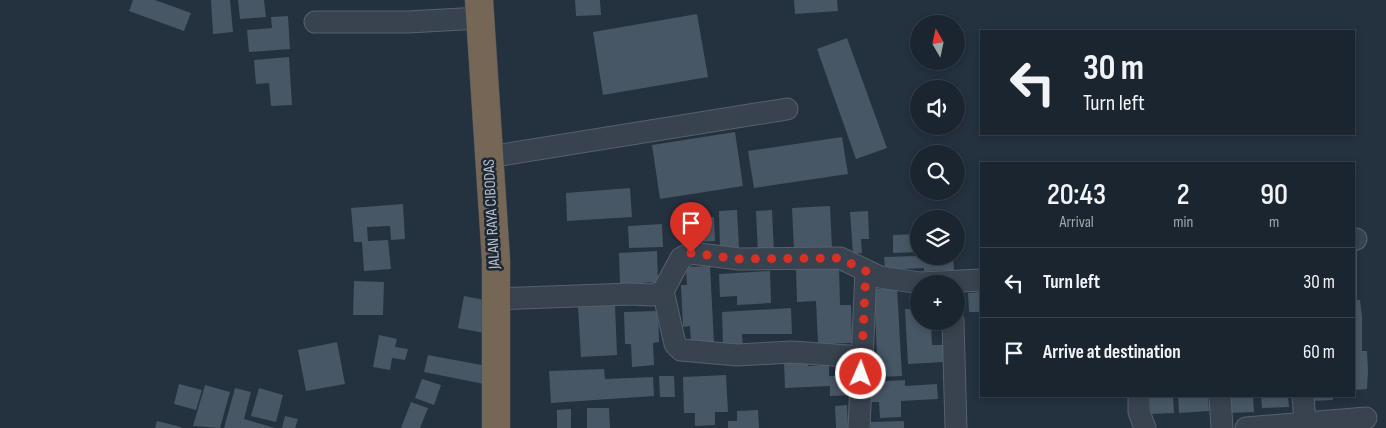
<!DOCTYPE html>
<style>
body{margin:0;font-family:"Sofia Sans Condensed",sans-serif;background:#242d37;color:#f1f3f6;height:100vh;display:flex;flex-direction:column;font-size:19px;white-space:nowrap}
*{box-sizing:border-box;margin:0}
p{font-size:16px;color:#a0a5aa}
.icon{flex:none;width:28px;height:28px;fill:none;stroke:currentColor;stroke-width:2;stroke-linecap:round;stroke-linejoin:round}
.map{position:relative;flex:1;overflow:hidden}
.details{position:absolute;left:980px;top:162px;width:375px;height:235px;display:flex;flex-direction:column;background:#1b252f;border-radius:0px;box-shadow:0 2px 8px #0003,0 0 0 1px #39424b}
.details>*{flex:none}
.top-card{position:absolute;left:980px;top:30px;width:375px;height:105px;border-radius:0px;box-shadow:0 2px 8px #0003,0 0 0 1px #39424b;background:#1b252f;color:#f1f3f6;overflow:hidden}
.needle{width:32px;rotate:351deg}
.buttons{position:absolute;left:910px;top:15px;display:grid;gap:10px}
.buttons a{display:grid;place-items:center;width:55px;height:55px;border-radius:50%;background:#1b252f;box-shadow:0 2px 8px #0003,0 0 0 1px #39424b;font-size:25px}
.pin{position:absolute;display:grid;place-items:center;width:42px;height:42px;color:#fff;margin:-51px -21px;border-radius:50% 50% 50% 0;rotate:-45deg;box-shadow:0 0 5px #0007}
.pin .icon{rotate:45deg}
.me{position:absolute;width:55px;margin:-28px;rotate:2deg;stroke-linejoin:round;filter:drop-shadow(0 0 4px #0008)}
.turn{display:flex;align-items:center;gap:18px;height:105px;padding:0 20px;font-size:22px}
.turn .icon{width:65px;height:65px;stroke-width:2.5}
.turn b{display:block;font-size:35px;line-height:42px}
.eta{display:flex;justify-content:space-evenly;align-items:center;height:85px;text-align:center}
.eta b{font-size:30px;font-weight:600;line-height:35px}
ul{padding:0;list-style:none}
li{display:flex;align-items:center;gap:15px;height:70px;padding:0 20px;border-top:1px solid #39424b}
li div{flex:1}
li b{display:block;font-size:19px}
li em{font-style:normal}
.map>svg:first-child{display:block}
.building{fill:#485765}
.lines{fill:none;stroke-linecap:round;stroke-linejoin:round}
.minor-casing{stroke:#56616d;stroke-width:23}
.highway-casing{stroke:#434e5a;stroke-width:29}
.minor{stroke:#38434f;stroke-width:21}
.highway{stroke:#756655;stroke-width:28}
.route{stroke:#d93025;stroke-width:9;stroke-dasharray:0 16.2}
.labels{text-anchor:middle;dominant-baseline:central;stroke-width:5;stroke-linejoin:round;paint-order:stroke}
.street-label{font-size:16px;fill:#b4beca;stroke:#1d2834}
</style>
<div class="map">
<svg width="1386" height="428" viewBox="0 0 1386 428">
<rect width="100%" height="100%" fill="#24313f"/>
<path class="building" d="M133 0H155L191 13 184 31 129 11Z
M211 0H230L233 32 213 34Z
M238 0H264L266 17 240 19Z
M575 0H600L601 15 576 16Z
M794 0H837L838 11 795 14Z
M697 14 708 77 603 95 593 32Z
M288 16 290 49 249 52 247 30 272 28 271 17Z
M847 38 887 148 856 159 817 49Z
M289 57 292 105 271 106 269 83 256 84 254 60Z
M735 132 743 186 660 199 652 145Z
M842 137 848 174 754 188 748 151Z
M630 188 632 217 567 221 566 193Z
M403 204 405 239 391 240 390 226 367 227 368 241 388 240 391 269 364 271 362 242H354L351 208Z
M830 206 832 249 794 250 792 208Z
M737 210 739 248 720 249 719 211Z
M772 210 774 253 758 254 756 211Z
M868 211 869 239H861L862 253 853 254 850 212Z
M714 217 715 241 681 243 680 219Z
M662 224 663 247 629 248 628 226Z
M919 234V252L893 253V235Z
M1354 241H1357V300H1360L1362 317V351H1367L1368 371 1367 389 1354 390Z
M657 251 658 282 620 284 619 253Z
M919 256H953L954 270 924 271V268L885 270 884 257Z
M710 266 714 343 691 344 690 326 683 327 681 285H687L686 267Z
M839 266 840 305H851L852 343 818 344 816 301 797 302 796 268Z
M770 271 771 303 737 305V296L720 297 719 274Z
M354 281 384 282 383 315H353Z
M897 288 902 376 878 377 874 289Z
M981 292V312H969L968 293Z
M464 296 490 301 484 333 458 328Z
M615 305 617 355 581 357 578 307Z
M791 308 792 334H742L743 346 723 347 722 312Z
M905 309H919V321H941V324L931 325 932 345H944V362L908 364Z
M658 311 659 342 653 343 654 365 632 367 631 344H625L624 312Z
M379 335 397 339 395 347 408 349 405 360 392 358 390 370 373 367Z
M337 342 345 384 306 391 298 350Z
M428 355 487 366 484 384 424 372Z
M808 361V366L829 365V376L851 375 852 395 830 396V386L785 388 784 362Z
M604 369 605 379 653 377 654 396 551 403 549 371Z
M726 375 728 412H715V425L695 426V413H684L683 377Z
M659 376H674L675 397H660Z
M422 379 441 385 434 405 415 398Z
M905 380V386L937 384 938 399 901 401V417L880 418 879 402H869L868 382Z
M179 384 202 390 196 410 174 404Z
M205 385 230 392 220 428 193 426Z
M235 388 251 392 244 419 275 428H224Z
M259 388 283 395 276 422 251 416Z
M1150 396H1173L1174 413 1151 414Z
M1178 396H1208L1209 411 1179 413Z
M1227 396H1253L1254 412 1228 413Z
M1261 396H1288L1289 407 1262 408Z
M1310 396H1332L1333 400 1310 401Z
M411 402 428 408 420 428H401Z
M847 405 848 428H836L835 406Z
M587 408H609L610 428H587Z
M571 409V428H557V410Z
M758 410 759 428H728V421H737V411Z
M285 416 298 419 295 428H282Z
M157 421 181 427V428H155Z
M904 421V428H871L870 422Z"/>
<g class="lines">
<g class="minor-casing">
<path id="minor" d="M315 22H408L480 18
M489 157 787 109
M1354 239H1356
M663 291 675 344 681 350 737 355 792 352 862 357
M496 299 630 294 652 295 663 291 681 258 691 253 739 259 840 258 880 277 920 283 981 280
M953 321 956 428
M1139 396V412L1145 428
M1220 396 1222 428
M1303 396 1305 422
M859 428 866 271
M1246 428 1366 418"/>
</g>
<g class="highway-casing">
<path id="highway" d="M479 0 496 260V428"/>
</g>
<use href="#minor" class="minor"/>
<use href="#highway" class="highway"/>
</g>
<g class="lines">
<path class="route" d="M691 253 739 259 840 258 866 271 861 374"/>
</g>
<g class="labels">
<g class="street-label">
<text transform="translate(492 214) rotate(-93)">JALAN RAYA CIBODAS</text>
</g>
</g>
</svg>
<div class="buttons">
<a><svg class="needle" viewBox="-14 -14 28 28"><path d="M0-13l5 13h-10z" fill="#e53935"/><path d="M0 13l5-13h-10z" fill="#a0a5aa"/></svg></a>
<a><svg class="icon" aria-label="sound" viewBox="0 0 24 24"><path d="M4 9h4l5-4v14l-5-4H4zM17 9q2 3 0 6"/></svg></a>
<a><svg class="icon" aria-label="search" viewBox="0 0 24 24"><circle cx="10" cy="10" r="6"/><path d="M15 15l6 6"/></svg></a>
<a><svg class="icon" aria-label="layers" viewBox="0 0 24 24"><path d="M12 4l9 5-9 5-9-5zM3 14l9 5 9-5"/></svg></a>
<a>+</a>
</div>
<div class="pin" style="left:691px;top:253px;background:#d93025"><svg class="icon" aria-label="arrive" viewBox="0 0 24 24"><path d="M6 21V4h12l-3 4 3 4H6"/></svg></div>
<svg class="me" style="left:861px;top:374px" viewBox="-20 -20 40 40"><circle r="17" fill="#d93025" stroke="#fff" stroke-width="3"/><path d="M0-11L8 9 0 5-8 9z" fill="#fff"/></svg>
<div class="top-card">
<div class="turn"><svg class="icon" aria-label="left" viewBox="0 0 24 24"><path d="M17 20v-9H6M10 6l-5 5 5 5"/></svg><div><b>30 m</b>Turn left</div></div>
</div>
<section class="details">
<div class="eta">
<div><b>20:43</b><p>Arrival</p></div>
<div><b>2</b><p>min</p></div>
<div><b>90</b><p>m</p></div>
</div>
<ul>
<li><svg class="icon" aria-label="left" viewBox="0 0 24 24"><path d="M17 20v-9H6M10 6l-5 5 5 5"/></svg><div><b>Turn left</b></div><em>30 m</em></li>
<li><svg class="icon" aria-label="arrive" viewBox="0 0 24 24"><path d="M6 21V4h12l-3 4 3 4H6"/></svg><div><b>Arrive at destination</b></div><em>60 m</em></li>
</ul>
</section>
</div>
